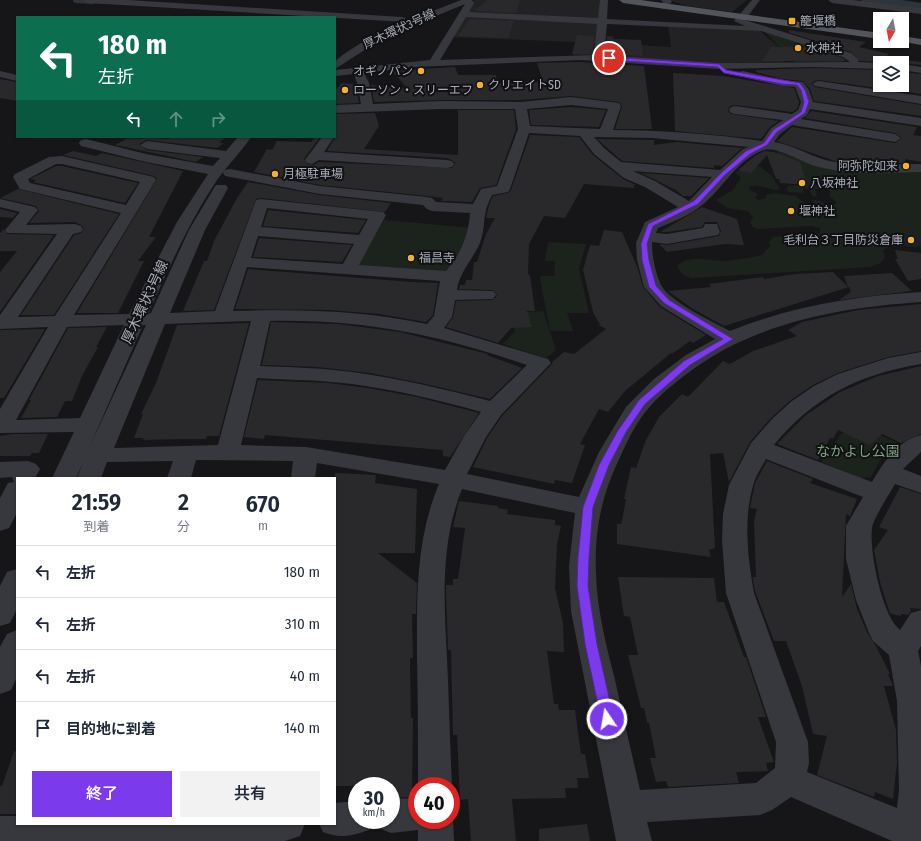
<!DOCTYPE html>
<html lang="ja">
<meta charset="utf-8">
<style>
body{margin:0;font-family:"Fira Sans Condensed","Noto Sans JP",sans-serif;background:#f2f2f3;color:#1f2937;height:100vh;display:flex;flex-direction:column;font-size:15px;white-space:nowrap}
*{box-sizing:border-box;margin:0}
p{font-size:13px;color:#747a83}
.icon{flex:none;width:22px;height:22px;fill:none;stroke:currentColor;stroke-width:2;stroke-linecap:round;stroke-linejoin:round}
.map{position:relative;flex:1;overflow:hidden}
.drawer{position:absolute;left:16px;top:477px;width:320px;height:348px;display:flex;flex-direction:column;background:#fff;border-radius:0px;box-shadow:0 1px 3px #0004}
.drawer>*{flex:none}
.hud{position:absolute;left:16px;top:16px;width:320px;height:122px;border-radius:0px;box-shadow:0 1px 3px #0004;background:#0b6e4f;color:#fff;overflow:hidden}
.needle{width:26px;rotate:190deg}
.tools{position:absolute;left:873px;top:12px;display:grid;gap:8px}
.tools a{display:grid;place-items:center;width:36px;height:36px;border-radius:0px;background:#fff;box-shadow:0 1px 3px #0004;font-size:20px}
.speed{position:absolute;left:348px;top:777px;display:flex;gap:8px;font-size:20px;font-weight:700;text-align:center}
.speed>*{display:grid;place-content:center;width:52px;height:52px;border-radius:50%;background:#fff;box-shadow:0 1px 3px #0004;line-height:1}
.speed small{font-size:10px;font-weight:400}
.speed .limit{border:6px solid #d22;background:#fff;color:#111}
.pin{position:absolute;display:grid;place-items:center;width:34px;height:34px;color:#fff;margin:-17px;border:2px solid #fff;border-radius:50%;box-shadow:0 1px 4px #0007}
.me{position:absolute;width:44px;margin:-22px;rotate:348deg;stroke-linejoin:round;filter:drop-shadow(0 0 3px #0008)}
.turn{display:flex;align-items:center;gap:14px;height:84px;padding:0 16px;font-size:18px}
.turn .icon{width:52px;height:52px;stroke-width:2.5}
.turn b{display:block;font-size:28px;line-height:34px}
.lanes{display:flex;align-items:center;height:38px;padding:0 16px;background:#0003;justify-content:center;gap:20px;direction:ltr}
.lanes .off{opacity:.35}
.eta{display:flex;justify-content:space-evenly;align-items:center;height:68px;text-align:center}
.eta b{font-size:24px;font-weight:600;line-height:28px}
.cta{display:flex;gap:8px;margin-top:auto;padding:8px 16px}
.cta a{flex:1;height:46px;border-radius:0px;background:#7c3aed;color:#fff;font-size:16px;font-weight:600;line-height:46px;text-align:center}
.cta a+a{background:#f2f2f3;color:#1f2937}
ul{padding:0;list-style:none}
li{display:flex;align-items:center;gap:12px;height:52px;padding:0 16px;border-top:1px solid #e0e1e3}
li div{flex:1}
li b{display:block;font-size:15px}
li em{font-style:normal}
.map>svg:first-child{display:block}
.built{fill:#222225}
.green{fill:#1c231d}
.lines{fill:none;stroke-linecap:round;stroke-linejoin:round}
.stream{stroke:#2c353c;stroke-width:6}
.river{fill:#2c353c;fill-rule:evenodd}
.building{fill:#29292c}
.minor{fill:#37383d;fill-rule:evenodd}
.major{fill:#53555c;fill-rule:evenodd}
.route{fill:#7c3aed;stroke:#51269a}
.poi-dot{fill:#f2b134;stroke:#111113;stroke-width:1.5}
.labels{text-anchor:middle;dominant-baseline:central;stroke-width:4;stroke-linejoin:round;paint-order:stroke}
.far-poi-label{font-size:12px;fill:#a8adb8;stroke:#111113;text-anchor:start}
.far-street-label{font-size:12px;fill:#a8adb8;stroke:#111113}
.street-label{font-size:14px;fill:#a8adb8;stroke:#111113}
.park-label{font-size:14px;fill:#7fa381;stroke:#111113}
</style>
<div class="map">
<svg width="921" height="841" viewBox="0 0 921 841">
<rect width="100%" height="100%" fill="#161618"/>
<path class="built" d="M476 0H601L599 19 467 12 473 1Z
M669 0H747L732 12 687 6Z
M463 15 600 22 596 55H573L575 42 450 37Z
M668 25 760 31 782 50 770 51 785 62 711 63 602 55V43L671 47Z"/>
<path class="green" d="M764 31 842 57 846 60 843 62H794Z
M778 149 813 162 921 169V247L901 246 888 247 883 250 885 258 881 263 870 267 691 278 682 274 677 266C689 254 709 261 725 261 737 260 750 258 762 255L770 246 769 242 773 237 820 233V228L811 226 757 229 752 226 750 222 753 217 748 211 727 208 716 200 733 190 741 178 735 172 759 166 772 176 780 189C770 193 762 182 749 187L750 190 758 194 755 198 760 200 766 198V195L775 193 795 196 809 205 814 204 812 201 814 200 822 201 824 204H836L837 202 830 197V191L825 188 815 189 817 196 813 197 809 189 803 188V193L789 192 787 190 788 186 802 185 805 184 777 155Z
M384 220 472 228 449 275 356 267Z
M548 242 586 244 579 269 589 313H567L573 331H550L540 279 541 276H554L555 261H545Z
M543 311 556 350 546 358 503 344 515 331 510 313Z
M855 423 897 443 881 459 871 477 860 478 821 462 841 434Z"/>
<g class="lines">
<path class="stream" d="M76 0 92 1"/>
<path class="river" d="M861 0H902L921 3V11L868 4 863 3Z"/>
</g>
<path class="building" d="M488 0H520L516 13 474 11Z
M469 19 514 21 508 38 458 36Z
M788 30 866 42 859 47 889 54 886 57 921 62V65L902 63 860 61 851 52 790 33Z
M577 35 594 36 593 54H572Z
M607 36 614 37 613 39 641 40 643 56 606 54Z
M803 46 842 58 845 61H762L771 47H805Z
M580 62 644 66 652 129H615L622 106 619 102 571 96 521 100H440L374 102 371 85 407 88 392 71 455 67 458 75H496L497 83 543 82 537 63Z
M812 68 880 70V85H902V72L921 74V94L819 80 814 81 812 84 815 87 921 105V116L814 101 810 89 803 81 782 79 755 72 757 70Z
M673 73 723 76 794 88 799 102 797 109 792 112 735 105 730 106 728 111 731 114 779 121 770 127 761 139 675 131Z
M0 79 17 82V101L0 98Z
M342 83 356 84 359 103 335 104V90Z
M571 107 606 110 599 127 531 125 529 110Z
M458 110H514L516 129 496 185 480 188 472 202 441 201 443 198 427 196 320 185 254 172 267 149 272 150 277 141 311 142 315 137H320L304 159 307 164 313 165 319 162 452 168 455 163 452 160 447 158 327 151 335 137V114L375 113 379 126 364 149 458 155Z
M811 111 917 127 913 135 921 136V162L905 159 906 163H867L835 161 777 141 792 127 895 143 902 138 895 133 805 118Z
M530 135 579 137 593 155 623 179 636 185H634V188L584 184 565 218 544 216 529 244 528 274 530 275 535 311H527L532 327 511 328 498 343 446 327 453 317 456 301 493 300 497 296 493 290 459 289 460 285H465L466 280H472L474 262H477L486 234 495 218H486L489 205 493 196 508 193 511 190Z
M146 137 166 139 173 137H226L219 143H224L217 148 147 140 139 144 147 150 203 157 196 162 115 145 128 138 142 139Z
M597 139 654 140V145L676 142 742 148 722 166 714 165V168L622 161Z
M73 151 96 156 102 153 183 171 149 237H156L138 261H144L118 313H77L157 179 154 176 63 155Z
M764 151 774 152 800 162 807 185 780 183 779 179H776L767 155 751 173 738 170 755 156Z
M56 166H62L138 183 125 203 33 182 36 180 30 179Z
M641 173 709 178 691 196H683L676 190Z
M248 182 320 195 391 203 385 212 261 198 256 199 214 310 183 311 204 261H207L214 241 237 198Z
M18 189 119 214 54 315H21L74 235 81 233 84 228 81 225 75 222 29 223 39 211 36 206 0 198Z
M702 207 737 219 744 245 725 244 667 252 659 244 667 245 719 236 721 231 717 222H705L702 227 667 232H660Z
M0 209 17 213 13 218 0 217Z
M268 210 366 220 358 233 263 226Z
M4 229 7 234 54 235 0 312V272L17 251H0V233Z
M604 230 622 232 638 269 643 287 660 307 706 335 693 343 690 341 672 354 671 353 625 391 608 412 599 409 580 444 585 445 572 483 555 480 554 484 473 467 487 438 502 416 552 364V362L564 352 574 354 606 329 598 325 601 323H599L593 312 583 270 590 245 599 246Z
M259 238 352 245 342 262 253 257Z
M895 250 921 253V279L908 281 895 259H898Z
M248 269 412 282 438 283 433 315 426 322 379 314 330 310 235 309Z
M833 272 848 287 844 276 892 273 912 291 839 300 851 292 849 287 724 326 693 309 668 291 711 287 709 284 763 277 764 279 795 274Z
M921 304V351L888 357 838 373 813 385 791 400 772 417 750 442 729 482 723 453 710 454 715 548 709 550 711 557 617 544V524H621L622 521 626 499H624L631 467 636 468 646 440 659 417 682 394 688 397 723 361 729 364 732 363 753 351 797 336 788 330 802 322 858 310Z
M271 322 338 324 400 332 488 354 487 355 522 368 490 399 421 383 370 373 317 367 262 365Z
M249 323 219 436H207L206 439H180L143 440 144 438H134L143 414H141L156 383 177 325Z
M107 327 96 347H98L82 376 72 401H65L57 417 21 418 31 400H29L68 328Z
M45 329 4 398H0V330Z
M921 366V434L901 443 882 434 870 445 838 430 833 439 830 438 818 460 777 444 806 415 840 392 878 376Z
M258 380 328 383 368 388 417 397 479 413 450 457 443 456V450L265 435 264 439 244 437Z
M12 434H48L39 453H32L30 456H0V436Z
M767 461 813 479 810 483 857 499 850 516 846 514 842 597 851 584 857 609 868 634 876 646 890 674H888L893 686H884L896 730 897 762 893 799 875 792 874 797 817 775 827 736 813 734 802 686 786 641H774L755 591 753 580V577H756L754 521 757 509 750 508 755 483Z
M335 473 376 475 375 483 417 489 415 553H378L417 583 416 614H412L413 658H410L411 718H413L412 797 391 798V786H335Z
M900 487 921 494V609L910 608 911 611 908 615 901 614V616L891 614 889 611 880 582 874 550 888 530 879 527Z
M459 501 498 506V508L508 510 507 514 555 520V525L561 526 557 544 555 588 563 623 564 652 547 651 554 704H558L559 710H575L581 754H585L589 778H577L578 788H565L566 798 512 799 516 841H471L468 799 460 800 457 735H453L451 650H448L446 594V585H453V579H458L465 528 453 527Z
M618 577 714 578 717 602H724L744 657H746L766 717H758L774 762 766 763 768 771 736 772 739 783 668 787 666 781 656 782 650 758H656L649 723 647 722 644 708H641L628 655H638L630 617 624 616Z
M14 751 17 752V814H0V786H2Z
M587 824 590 841H539V829Z"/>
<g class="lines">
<path class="minor" d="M84 0H128L402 17 405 18V22L461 0H472L474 3 469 12 598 18 600 0H608L607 19 745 26 734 21 752 0H760L745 20 851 53 859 60 858 62 881 63 880 69 812 67 719 69 580 60 414 67 364 73 369 83 373 104 440 101 521 102 571 97 619 103 621 106 613 130C663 130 712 134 762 141L771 128 783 120 735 114 731 113 729 110 731 107 735 106 792 114 798 110 801 102 795 87 782 86 739 76 738 74 739 72 743 71 782 80 803 82 809 90 813 102 921 118V126L810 109 807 115 801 119 895 134 901 138 895 142 792 125 780 134 774 142C795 145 814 159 835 162 863 166 893 164 921 164V172C886 173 847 176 812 165 801 161 775 146 764 150 736 160 723 189 701 206 689 216 672 222 658 228L656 233 667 234 703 228 705 224H717L720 232 718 235 667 244 652 242C652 256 655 272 661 285 669 301 713 322 730 331 792 306 855 296 921 292V302C836 308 752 323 684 376 668 388 652 402 641 418 633 429 627 442 621 455 602 494 594 529 596 573 597 610 606 645 615 680 623 717 632 754 640 790L756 783 775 768 776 742 726 593 722 540 723 514 729 485 751 443 773 418 792 401 814 386 838 374 888 358 921 352V364C860 374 813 397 774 445L872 482C884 462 897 441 921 435V452L903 469 921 476V493L895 484C890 493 873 519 872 528 869 551 882 616 900 630L911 613 921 610V646L918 651 921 666V841H892L791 797 772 810 760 815 647 822 652 841H616L571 611 569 566 575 513 462 489C440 543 444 601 447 658 449 700 450 743 452 786L451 788V786H418C418 743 418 701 417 658 417 598 415 541 439 484L317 463 315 478H291L293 461 196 460 191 478H167L173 461 107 462 101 478H77L83 463 76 478H52L74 432 0 433V409L48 327 0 329V315L57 234 7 233 5 230 20 212 0 207V199L35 207 38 210 26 225 75 224 81 226 83 229 81 232 73 234 18 317 55 316 121 213 20 189 13 177 15 174 49 157 62 156 154 177 156 180 74 315 129 314 177 222 208 174 146 162 81 146 79 143 81 140 86 139 146 154 213 166 220 158 147 149 140 145 147 141 226 151 238 137H251C241 152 228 165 217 180 189 222 169 268 148 314L151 313 189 230 214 188 216 185H226L228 188 205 230 170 313 215 311 256 200 261 199 383 212 386 215 359 265 446 271C460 256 469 234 470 213L432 211 427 209 423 205 320 194 225 176 223 173 225 170 230 169 320 186 427 197 432 198 436 202 473 204 481 189 497 186 518 129 515 109H440L335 113V105L361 104 357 83 354 74 335 76V70L430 60 465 4 385 37 335 69V61C356 44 380 32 405 22L88 3ZM466 17 597 24 594 55 440 60ZM607 24 761 31 843 57 850 62 719 63 604 55ZM571 105 608 109 600 129 530 126 527 109ZM529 133 580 136 594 154 624 178 645 187 678 207 645 222 636 243 637 260 644 287 661 306 715 339 686 355 654 379 626 407 599 452 579 497 467 474 486 437 501 415 551 363 548 359 444 328 452 317 455 300 493 299 496 295 493 291 457 290C459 273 473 259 480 243 485 229 483 223 486 210 487 205 490 200 492 195L508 192 510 189ZM594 137 652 138 749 147 743 149 720 170 621 162 604 148ZM56 164H62L140 182 126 205 30 183 28 179ZM633 171 712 177 689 201 655 181ZM267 208 368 219 359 235 261 227ZM258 236 354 244 343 264 251 258ZM247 267 440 281 434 316 427 324C362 310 299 309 233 311ZM251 321 218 445 114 448 165 324ZM270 321C365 319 438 335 527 365L490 401C444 389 398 378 352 372 321 368 290 367 260 366ZM124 325 80 418 16 420 67 327ZM143 325H146L89 448ZM257 378C288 380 320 380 352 384 396 390 439 400 481 412L464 436 445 470 306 447 241 445ZM766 459 863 497 846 526V559L856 600 869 633 873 641 889 655 897 701 899 790 897 808 807 772 809 763 808 742 754 593C748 559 743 520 753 486 755 477 761 468 766 459Z
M661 0H671L672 2 663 9 659 6 663 2Z
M828 0H853L921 8V14L832 3Z
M902 64 921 67V73L902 70Z
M0 71 17 75V81L0 77Z
M819 81 921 96V104L815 86 813 84 815 82Z
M322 137H334L324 152 447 160 452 161 454 164 452 167 447 168 319 160 312 164 307 163 305 160Z
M28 461 36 464 40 469 35 478H17V513L9 528 0 531V498L8 483 14 482 12 477 0 478V462Z
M17 569V609L10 623 0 626V586L7 572Z
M17 630V677L11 690 0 694V647L7 634Z
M417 798V820H451V814L453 820 454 841H418V830L391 833 379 828 375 820H391V799Z
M357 801V820H374L369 830C352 836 340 839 323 832L319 824H335V803Z
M0 816H17V824H305L300 836 285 841H0Z"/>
<path class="major" d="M619 0H641L880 33V39L623 3Z
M902 36 921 39V45L899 41H902Z"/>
</g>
<path class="route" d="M607 57 719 64 726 70 800 83 805 90 809 102 805 113 777 132 767 145 750 154 725 175 698 204 653 226 647 244 649 260 656 286 669 300 733 339 690 365 645 404 626 432 609 465 593 507 589 557 588 586 597 644 614 719 612 723 607 724 603 723 601 719 585 644 577 586 578 557 583 507 599 465 617 432 639 400 684 361 723 339 664 303 649 287 642 260 641 244 648 224 694 201 721 173 746 151 764 143 773 130 801 112 804 102 801 90 797 85 782 84 724 73 718 67 609 60Z"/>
<g class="poi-dot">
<rect x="788" y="17" width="8" height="8" rx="2"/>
<circle cx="798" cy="48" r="4"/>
<circle cx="421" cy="71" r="4"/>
<circle cx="480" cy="85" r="4"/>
<circle cx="345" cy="90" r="4"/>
<circle cx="906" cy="166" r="4"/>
<circle cx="275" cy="174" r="4"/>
<circle cx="802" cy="183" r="4"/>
<circle cx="791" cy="211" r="4"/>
<circle cx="911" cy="240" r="4"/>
<circle cx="411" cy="258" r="4"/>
</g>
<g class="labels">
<g class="far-poi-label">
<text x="800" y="21">籠堰橋</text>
<text x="806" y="48">水神社</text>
<text x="413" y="71" text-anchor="end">オギノパン</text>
<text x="488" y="85">クリエイトSD</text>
<text x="353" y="90">ローソン・スリーエフ</text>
<text x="898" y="166" text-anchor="end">阿弥陀如来</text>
<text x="283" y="174">月極駐車場</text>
<text x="810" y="183">八坂神社</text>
<text x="799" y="211">堰神社</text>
<text x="903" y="240" text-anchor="end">毛利台３丁目防災倉庫</text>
<text x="419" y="258">福昌寺</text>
</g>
<g class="far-street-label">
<text transform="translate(399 29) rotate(-25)">厚木環状3号線</text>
</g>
<g class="street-label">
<text transform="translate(145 302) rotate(-65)">厚木環状3号線</text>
</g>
<g class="park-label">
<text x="858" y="451">なかよし公園</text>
</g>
</g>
</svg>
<div class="tools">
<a><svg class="needle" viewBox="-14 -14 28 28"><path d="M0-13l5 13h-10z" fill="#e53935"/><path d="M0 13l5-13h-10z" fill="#747a83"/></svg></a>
<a><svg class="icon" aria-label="layers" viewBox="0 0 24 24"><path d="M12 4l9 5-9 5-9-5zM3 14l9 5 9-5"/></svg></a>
</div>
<div class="speed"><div>30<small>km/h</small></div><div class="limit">40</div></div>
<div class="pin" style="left:609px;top:58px;background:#d93025"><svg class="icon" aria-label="arrive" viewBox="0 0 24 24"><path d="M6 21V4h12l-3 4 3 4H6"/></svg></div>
<svg class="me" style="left:607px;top:719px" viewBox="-20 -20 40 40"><circle r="17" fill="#7c3aed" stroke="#fff" stroke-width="3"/><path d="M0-11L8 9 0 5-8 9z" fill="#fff"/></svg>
<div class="hud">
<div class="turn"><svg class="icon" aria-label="left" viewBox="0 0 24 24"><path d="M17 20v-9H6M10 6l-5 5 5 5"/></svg><div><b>180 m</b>左折</div></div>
<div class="lanes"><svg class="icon" aria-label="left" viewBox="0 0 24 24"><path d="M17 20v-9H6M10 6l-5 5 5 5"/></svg><svg class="icon off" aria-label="ahead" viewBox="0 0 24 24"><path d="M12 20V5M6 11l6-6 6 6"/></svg><svg class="icon off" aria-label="right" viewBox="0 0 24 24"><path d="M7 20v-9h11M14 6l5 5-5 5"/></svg></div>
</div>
<section class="drawer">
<div class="eta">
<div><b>21:59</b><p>到着</p></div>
<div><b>2</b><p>分</p></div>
<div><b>670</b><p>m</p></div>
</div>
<ul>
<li><svg class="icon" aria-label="left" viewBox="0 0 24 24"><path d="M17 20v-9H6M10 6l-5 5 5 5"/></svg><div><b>左折</b></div><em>180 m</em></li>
<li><svg class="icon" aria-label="left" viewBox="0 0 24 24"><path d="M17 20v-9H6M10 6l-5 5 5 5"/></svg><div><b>左折</b></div><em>310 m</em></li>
<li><svg class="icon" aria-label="left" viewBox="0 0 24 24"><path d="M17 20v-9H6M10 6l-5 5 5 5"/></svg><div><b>左折</b></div><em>40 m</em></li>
<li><svg class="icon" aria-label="arrive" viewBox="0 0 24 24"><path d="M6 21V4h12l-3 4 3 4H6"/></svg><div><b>目的地に到着</b></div><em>140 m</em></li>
</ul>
<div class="cta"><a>終了</a><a>共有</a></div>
</section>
</div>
